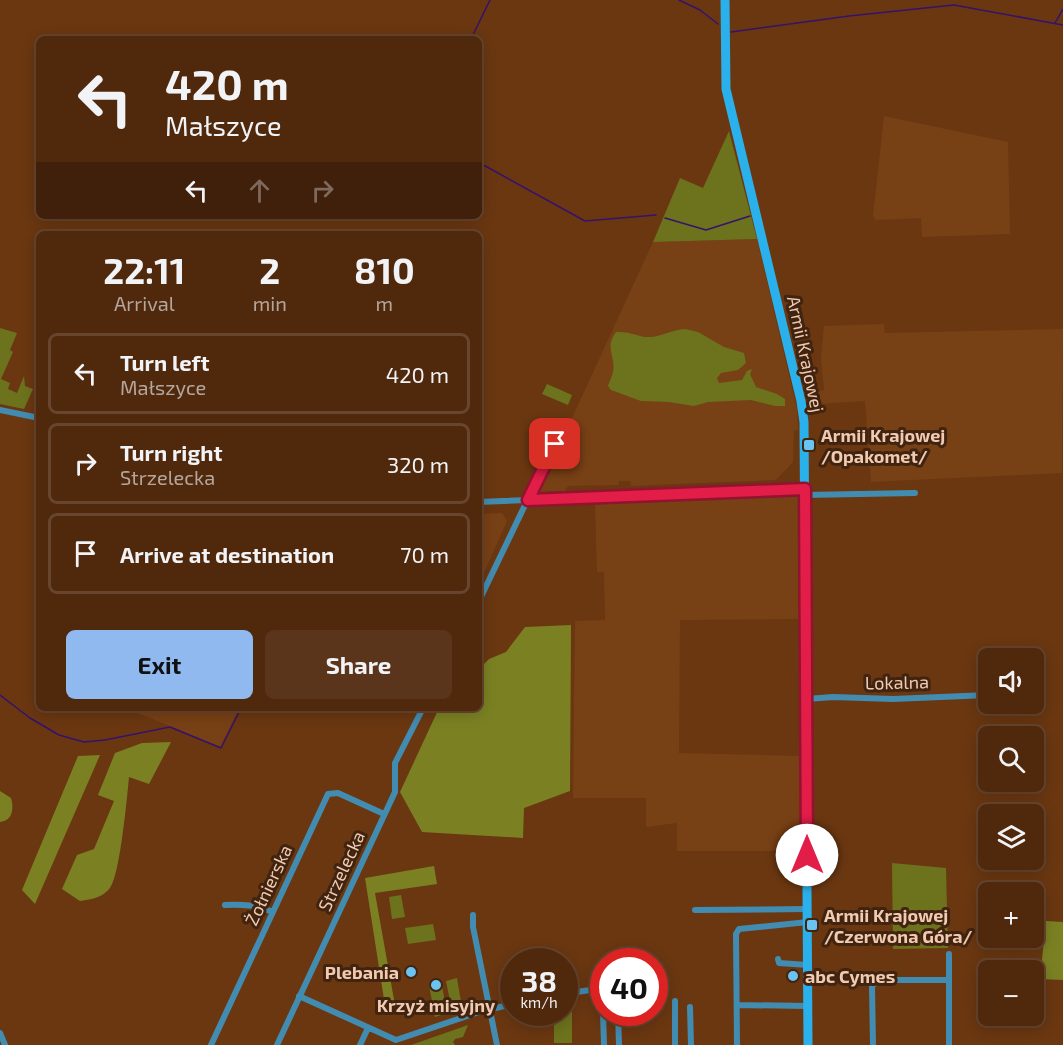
<!DOCTYPE html>
<meta charset="utf-8">
<style>
body{margin:0;font-family:"Exo 2",sans-serif;background:#5a351b;color:#f1f3f6;height:100vh;display:flex;flex-direction:column;font-size:22px;white-space:nowrap}
*{box-sizing:border-box;margin:0}
p{font-size:20px;color:#b4a69d}
.icon{flex:none;width:33px;height:33px;fill:none;stroke:currentColor;stroke-width:2;stroke-linecap:round;stroke-linejoin:round}
.map{position:relative;flex:1;overflow:hidden}
.panel{position:absolute;left:36px;top:231px;width:446px;height:480px;display:flex;flex-direction:column;background:#50290d;border-radius:9px;box-shadow:0 3px 15px #0003,0 0 0 2px #67452e}
.panel>*{flex:none}
.top-card{position:absolute;left:36px;top:36px;width:446px;height:183px;border-radius:9px;box-shadow:0 3px 15px #0003,0 0 0 2px #67452e;background:#50290d;color:#f1f3f6;overflow:hidden}
.fabs{position:absolute;left:978px;top:648px;display:grid;gap:12px}
.fabs a{display:grid;place-items:center;width:66px;height:66px;border-radius:9px;background:#50290d;box-shadow:0 3px 15px #0003,0 0 0 2px #67452e;font-size:30px}
.speed{position:absolute;left:500px;top:948px;display:flex;gap:12px;font-size:30px;font-weight:700;text-align:center}
.speed>*{display:grid;place-content:center;width:78px;height:78px;border-radius:50%;background:#50290d;box-shadow:0 3px 15px #0003,0 0 0 2px #67452e;line-height:1}
.speed small{font-size:15px;font-weight:400}
.speed .limit{border:9px solid #d22;background:#fff;color:#111}
.pin{position:absolute;display:grid;place-items:center;width:51px;height:51px;color:#fff;margin:-26px;border-radius:12px;box-shadow:0 3px 9px #0006}
.me{position:absolute;width:66px;margin:-33px;rotate:0deg;stroke-linejoin:round;filter:drop-shadow(0 0 4px #0008)}
.turn{display:flex;align-items:center;gap:21px;height:126px;padding:0 30px;font-size:27px}
.turn .icon{width:78px;height:78px;stroke-width:2.5}
.turn b{display:block;font-size:42px;line-height:51px}
.lanes{display:flex;align-items:center;height:57px;padding:0 30px;background:#0003;justify-content:center;gap:30px;direction:ltr}
.lanes .off{opacity:.35}
.eta{display:flex;justify-content:space-evenly;align-items:center;height:102px;text-align:center}
.eta b{font-size:36px;font-weight:700;line-height:42px}
.action{display:flex;gap:12px;margin-top:auto;padding:12px 30px}
.action a{flex:1;height:69px;border-radius:9px;background:#90b9f0;color:#111;font-size:24px;font-weight:700;line-height:69px;text-align:center}
.action a+a{background:#5a351b;color:#f1f3f6}
ul{padding:0;list-style:none}
li{display:flex;align-items:center;gap:18px;height:81px;margin:0 12px 9px;padding:0 18px;border:3px solid #67452e;border-radius:9px}
li div{flex:1}
li b{display:block;font-size:22px}
li em{font-style:normal}
.map>svg:first-child{display:block}
.built{fill:#784015}
.green{fill:#6d721d}
.forest{fill:#7b8123}
.lines{fill:none;stroke-linecap:round;stroke-linejoin:round}
.stream{stroke:#35126e;stroke-width:1.5}
.street{stroke:#438cb1;stroke-width:6}
.secondary{stroke:#2ab1ec;stroke-width:9}
.route-casing{stroke:#92132f;stroke-width:15}
.route{stroke:#e11d48;stroke-width:10}
.poi-dot{fill:#6ac3f1;stroke:#412410;stroke-width:2}
.labels{text-anchor:middle;dominant-baseline:central;stroke-width:6;stroke-linejoin:round;paint-order:stroke}
.street-label{font-size:18px;fill:#f1cab2;stroke:#412410}
.poi-label{font-size:18px;font-weight:bold;fill:#f1cab2;stroke:#412410;text-anchor:start}
</style>
<div class="map">
<svg width="1063" height="1045" viewBox="0 0 1063 1045">
<rect width="100%" height="100%" fill="#6a3711"/>
<path class="built" d="M884 116 1008 142 1010 234 922 237 921 218 876 220 873 216Z
M757 239 797 409 798 430H794L793 462 776 480 631 486 630 481H619V485L568 486 565 491 538 492 653 242Z
M884 324 885 333 1063 329 1062 473 871 482 865 401 817 404V392L824 390 821 358 824 326Z
M798 493 800 619 680 620 679 753 800 756 801 851H677V823L646 827V798H573L575 621 605 620 604 572H597L595 503Z
M502 513 507 521 479 584V514Z
M126 708H239L220 747Z"/>
<path class="green" d="M729 131 757 239 653 242 680 178 703 188Z
M0 328 17 333 10 350 13 352 1 379 10 383 8 389 17 393 24 376 25 386 33 389 24 409 0 404Z
M685 329 698 332 724 347 744 353 746 363 738 370 721 373 717 378 719 383 742 380 747 371 752 369 750 374 756 387 777 394 785 399V406H775L751 400 708 402 694 406 669 402 641 401 611 390 608 386C609 382 612 377 613 372 616 356 604 348 616 332 631 331 640 338 651 337 662 336 672 330 685 329Z
M547 384 572 395 568 405 542 394Z
M892 863 946 868 948 948 893 949Z
M401 895 405 917 392 919 389 897Z
M433 924 436 940 408 944 405 928Z
M457 978 462 1008 452 1011 446 981Z
M441 981 447 1013 435 1017 429 985 431 983Z
M572 1012V1043H554V1013Z
M468 1025 463 1037 455 1039 453 1042 455 1045H411Z"/>
<path class="forest" d="M571 625 570 791 524 808 523 838 422 832 400 792 439 708H478L479 669 489 659 506 652 525 627Z
M171 742 149 784 129 777C127 798 120 875 110 888 102 898 92 899 80 901L62 889 77 855 94 849 114 801 98 795 115 753 142 743Z
M100 755 35 904 22 890 78 756Z
M0 791 11 798C14 808 13 821 0 822Z
M434 866 437 884 375 893 396 1011 386 1012 365 878Z
M1046 921 1063 922V980L1040 979Z"/>
<g class="lines">
<path class="stream" d="M679 0 700 10 718 24
M1055 23 1063 9
M731 32 849 16 954 5 1063 25
M471 39 490 0
M478 162 585 221 656 215
M665 218 706 230 750 216
M0 695 30 718 59 735 84 742 105 740 170 727 221 748 241 708"/>
<path class="street" d="M0 410 39 418
M805 495 915 493
M478 502 805 489
M478 603 563 426
M807 699 833 697 893 699 988 695
M225 905C242 904 256 905 273 912
M695 910 808 909
M473 915V927L497 1045
M778 959 779 963 808 965
M564 994 603 988
M299 996 396 1040 479 1012 513 1004
M675 1001V1045
M737 1005 808 1006
M690 1007 691 1045
M603 1012 604 1045
M618 1012 619 1045
M0 1033 5 1045
M211 1045 328 794 338 793 384 814
M277 1045 395 792V763L423 708
M360 1045 368 1028
M737 1045 736 934 739 929 808 922
M873 1045 872 987 875 982 880 980H949
M949 1045V954"/>
<path class="secondary" d="M725 0 726 89 801 401 804 422 808 1045"/>
</g>
<g class="lines">
<g class="route-casing">
<path id="route" d="M555 444 528 500 805 489 807 855"/>
</g>
<use href="#route" class="route"/>
</g>
<g class="poi-dot">
<rect x="803" y="439" width="12" height="12" rx="3"/>
<rect x="806" y="919" width="12" height="12" rx="3"/>
<circle cx="411" cy="972" r="6"/>
<circle cx="793" cy="976" r="6"/>
<circle cx="436" cy="985" r="6"/>
</g>
<g class="labels">
<g class="street-label">
<text transform="translate(806 354) rotate(78)">Armii Krajowej</text>
<text transform="translate(897 682) rotate(-1)">Lokalna</text>
<text transform="translate(341 871) rotate(-65)">Strzelecka</text>
<text transform="translate(268 885) rotate(-65)">Żołnierska</text>
</g>
<g class="poi-label">
<text x="821" y="435">Armii Krajowej<tspan x="821" dy="21">/Opakomet/</tspan></text>
<text x="824" y="915">Armii Krajowej<tspan x="824" dy="21">/Czerwona Góra/</tspan></text>
<text x="399" y="972" text-anchor="end">Plebania</text>
<text x="805" y="976">abc Cymes</text>
<text x="436" y="1005" text-anchor="middle">Krzyż misyjny</text>
</g>
</g>
</svg>
<div class="fabs">
<a><svg class="icon" aria-label="sound" viewBox="0 0 24 24"><path d="M4 9h4l5-4v14l-5-4H4zM17 9q2 3 0 6"/></svg></a>
<a><svg class="icon" aria-label="search" viewBox="0 0 24 24"><circle cx="10" cy="10" r="6"/><path d="M15 15l6 6"/></svg></a>
<a><svg class="icon" aria-label="layers" viewBox="0 0 24 24"><path d="M12 4l9 5-9 5-9-5zM3 14l9 5 9-5"/></svg></a>
<a>+</a>
<a>−</a>
</div>
<div class="speed"><div>38<small>km/h</small></div><div class="limit">40</div></div>
<div class="pin" style="left:555px;top:444px;background:#d93025"><svg class="icon" aria-label="arrive" viewBox="0 0 24 24"><path d="M6 21V4h12l-3 4 3 4H6"/></svg></div>
<svg class="me" style="left:807px;top:855px" viewBox="-20 -20 40 40"><circle r="19" fill="#fff"/><path d="M0-13L10 11 0 6-10 11z" fill="#e11d48"/></svg>
<div class="top-card">
<div class="turn"><svg class="icon" aria-label="left" viewBox="0 0 24 24"><path d="M17 20v-9H6M10 6l-5 5 5 5"/></svg><div><b>420 m</b>Małszyce</div></div>
<div class="lanes"><svg class="icon" aria-label="left" viewBox="0 0 24 24"><path d="M17 20v-9H6M10 6l-5 5 5 5"/></svg><svg class="icon off" aria-label="ahead" viewBox="0 0 24 24"><path d="M12 20V5M6 11l6-6 6 6"/></svg><svg class="icon off" aria-label="right" viewBox="0 0 24 24"><path d="M7 20v-9h11M14 6l5 5-5 5"/></svg></div>
</div>
<section class="panel">
<div class="eta">
<div><b>22:11</b><p>Arrival</p></div>
<div><b>2</b><p>min</p></div>
<div><b>810</b><p>m</p></div>
</div>
<ul>
<li><svg class="icon" aria-label="left" viewBox="0 0 24 24"><path d="M17 20v-9H6M10 6l-5 5 5 5"/></svg><div><b>Turn left</b><p>Małszyce</p></div><em>420 m</em></li>
<li><svg class="icon" aria-label="right" viewBox="0 0 24 24"><path d="M7 20v-9h11M14 6l5 5-5 5"/></svg><div><b>Turn right</b><p>Strzelecka</p></div><em>320 m</em></li>
<li><svg class="icon" aria-label="arrive" viewBox="0 0 24 24"><path d="M6 21V4h12l-3 4 3 4H6"/></svg><div><b>Arrive at destination</b></div><em>70 m</em></li>
</ul>
<div class="action"><a>Exit</a><a>Share</a></div>
</section>
</div>
